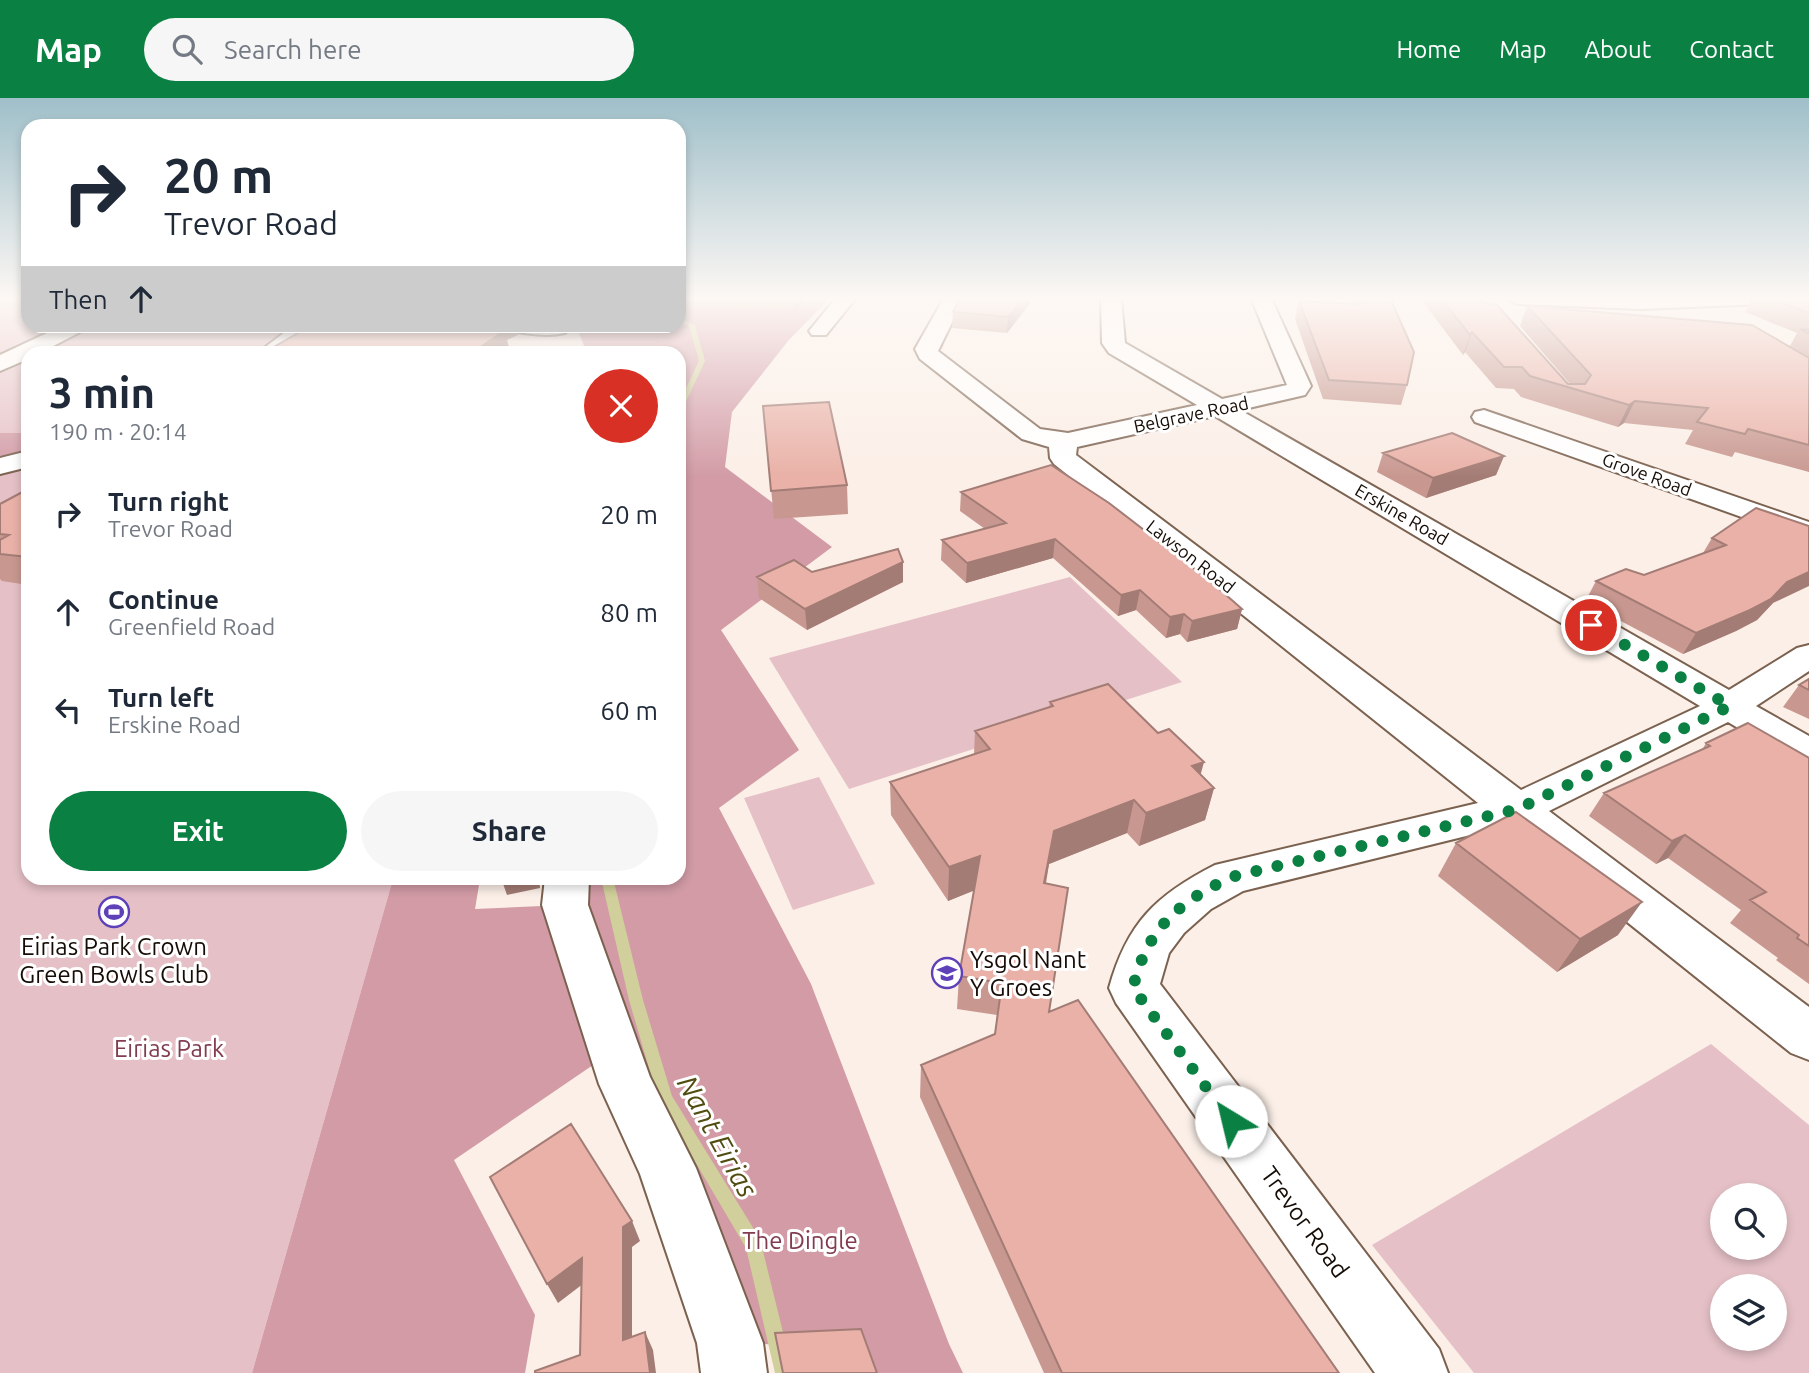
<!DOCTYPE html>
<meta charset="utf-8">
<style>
body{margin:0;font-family:Ubuntu,sans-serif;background:#f6f6f7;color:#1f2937;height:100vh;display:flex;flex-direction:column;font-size:26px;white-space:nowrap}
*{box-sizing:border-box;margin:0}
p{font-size:23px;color:#747a83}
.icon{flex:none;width:38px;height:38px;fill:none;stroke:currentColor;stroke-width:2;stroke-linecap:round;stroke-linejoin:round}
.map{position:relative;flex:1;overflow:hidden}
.drawer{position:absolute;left:21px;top:248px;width:665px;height:539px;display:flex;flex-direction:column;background:#fff;border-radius:21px;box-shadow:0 4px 10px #0003}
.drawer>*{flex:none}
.top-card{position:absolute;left:21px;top:21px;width:665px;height:214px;border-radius:21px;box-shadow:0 4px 10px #0003;background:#fff;color:#1f2937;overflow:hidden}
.tools{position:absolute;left:1710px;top:1085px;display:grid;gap:14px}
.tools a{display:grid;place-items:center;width:77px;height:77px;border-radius:50%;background:#fff;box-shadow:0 4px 10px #0003;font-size:35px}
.pin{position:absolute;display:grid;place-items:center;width:60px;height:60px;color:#fff;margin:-30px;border:4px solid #fff;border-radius:50%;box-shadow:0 2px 7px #0007}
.me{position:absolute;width:77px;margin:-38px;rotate:324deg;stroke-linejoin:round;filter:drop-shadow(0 0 5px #0008)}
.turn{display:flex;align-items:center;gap:24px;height:147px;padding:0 28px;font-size:32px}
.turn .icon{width:91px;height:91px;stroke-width:2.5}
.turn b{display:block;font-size:49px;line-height:60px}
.then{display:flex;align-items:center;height:66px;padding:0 28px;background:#0003;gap:14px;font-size:26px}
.round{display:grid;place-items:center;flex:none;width:74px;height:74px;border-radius:37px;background:#f6f6f7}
.headline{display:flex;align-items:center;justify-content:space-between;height:119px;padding:0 28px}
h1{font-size:42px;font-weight:700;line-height:52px}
.button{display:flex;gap:14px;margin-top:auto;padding:14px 28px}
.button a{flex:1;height:80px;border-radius:42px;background:#0b8043;color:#fff;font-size:28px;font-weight:700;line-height:80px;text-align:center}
.button a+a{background:#f6f6f7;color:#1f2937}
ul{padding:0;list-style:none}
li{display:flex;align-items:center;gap:21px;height:98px;padding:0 28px}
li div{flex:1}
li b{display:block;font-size:26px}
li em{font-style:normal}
header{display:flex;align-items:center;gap:42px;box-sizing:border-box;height:98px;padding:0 35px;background:#0b8043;color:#fff}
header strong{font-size:33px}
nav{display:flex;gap:38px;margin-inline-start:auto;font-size:24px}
.search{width:490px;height:63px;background:#f6f6f7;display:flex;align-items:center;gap:18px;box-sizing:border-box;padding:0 24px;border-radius:38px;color:#747a83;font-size:26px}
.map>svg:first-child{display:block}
.green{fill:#e5c0c7;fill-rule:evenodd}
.forest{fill:#d29ba6}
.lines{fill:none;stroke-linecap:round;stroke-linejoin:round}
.stream{fill:#d1cf9b;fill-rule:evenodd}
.minor-casing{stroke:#7b614f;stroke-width:4}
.major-casing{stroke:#7b614f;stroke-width:4}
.minor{fill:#fff;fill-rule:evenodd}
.major{fill:#fff;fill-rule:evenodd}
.wall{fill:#c89890}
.shaded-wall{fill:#a37c75}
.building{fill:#e9b1a7;stroke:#a37c75;stroke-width:2}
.route{stroke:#0b8043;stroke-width:12;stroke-dasharray:0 21.6}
.labels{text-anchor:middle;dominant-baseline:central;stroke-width:6;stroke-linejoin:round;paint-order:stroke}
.far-street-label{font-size:18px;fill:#160c06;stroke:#fff}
.near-poi-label{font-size:24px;fill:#160c06;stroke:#fff}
.near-park-label{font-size:24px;fill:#823c4f;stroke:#fff}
.near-street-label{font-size:24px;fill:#160c06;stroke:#fff}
.near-water-label{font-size:28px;font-style:italic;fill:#514d11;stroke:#fff}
</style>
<header>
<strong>Map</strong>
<div class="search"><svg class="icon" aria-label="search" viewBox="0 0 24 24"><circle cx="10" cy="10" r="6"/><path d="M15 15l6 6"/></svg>Search here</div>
<nav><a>Home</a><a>Map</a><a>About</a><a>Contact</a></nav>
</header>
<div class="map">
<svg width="1809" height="1275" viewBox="0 0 1809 1275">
<rect width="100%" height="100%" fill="#fbefe7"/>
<path class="green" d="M0 200H28V228H306L274 250 334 255 28 256V780L393 781 252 1275H0Z
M1070 479 1182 584 849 691 769 560Z
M819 679 875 786 793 812 744 700Z
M1711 946 1809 1027V1275H1474L1372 1147ZM1722 1097H1774V1150H1722ZM1722 1188H1774V1241H1722Z"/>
<path class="forest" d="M679 200H830L788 243 732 314 725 369 832 449 721 532 799 652 719 710 811 886 949 1246 963 1275H872L862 1249 730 1245 657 1050 665 1001 640 981 615 952 454 1062 535 1217 525 1275H252L393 781H480L475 811 565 807 570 781 679 780V256L587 255 576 228H679Z
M0 335H28V358L0 364Z"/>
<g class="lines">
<path class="stream" d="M679 220 695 227 705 263 682 312 679 314V305L699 263 689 228 679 224Z
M601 780H613L643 902 672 998 760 1141 793 1275H775L746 1150 658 1001 629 902Z"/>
<g class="minor-casing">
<path id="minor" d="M836 200H856L826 237H812L809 233Z
M944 200H964L938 253 1040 331 1068 335 1197 307 1109 255 1102 245 1101 200H1121L1125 245 1222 301 1287 287 1251 200H1271L1311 288 1305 297 1240 312 1729 592 1797 550 1809 547V573L1756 608 1809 638V668L1795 664 1728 624 1549 713 1809 909V962L1791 955 1507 728 1243 793 1211 811 1184 835 1169 855 1160 886 1439 1251 1448 1275H1375L1116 905 1109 890C1127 825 1156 797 1215 767L1478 705 1054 366 1050 360 1049 349 1022 341 920 261 915 251ZM1215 318 1700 608 1521 692 1076 357 1077 349Z
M62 228H87L84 232 38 256H28V261L0 273V257Z
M293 228H316L282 256H256Z
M506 228H566L568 231 565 235C549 239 525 236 509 232Z
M1484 312 1809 424V443L1475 324 1472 319 1475 314Z
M28 353V369L0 376V360Z
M545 780H589L588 807 650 979 696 1070 763 1245 767 1275H701L697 1245 640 1076 599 986 542 807Z"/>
</g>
<g class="major-casing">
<path id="major" d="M1507 200H1774L1764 206 1641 211 1517 206Z"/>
</g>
<use href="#minor" class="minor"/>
<use href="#major" class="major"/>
</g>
<path class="wall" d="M688 200H806L794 215 689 207Z
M960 200H1030V205L1007 235 952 230 953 214Z
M1352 200H1390L1407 287 1401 307 1323 301 1295 221 1299 203 1353 205Z
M1420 200H1483L1485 205 1568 286H1570L1520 228 1527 208 1790 248 1797 235 1745 214 1752 200H1809V374L1735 354 1732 359 1685 346 1693 332 1624 325 1618 329 1521 299 1514 291 1496 290 1465 254 1463 257Z
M763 308 847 387 848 416 774 421Z
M1383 355 1504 358 1496 377 1426 400 1377 374Z
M28 391V487L2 483 0 481V406Z
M961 394 1242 511 1237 531 1187 544 1180 536 1166 540 1136 512 1118 518 1053 460 966 485 941 462 942 442 985 431 960 413Z
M1756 410 1773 505 1757 522 1736 533 1683 556 1585 504 1596 483 1644 477 1703 455 1712 440Z
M903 464V484L807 532 759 500 757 479Z
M1809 581V621L1783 609 1799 587Z
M1050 604 1200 676 1214 690 1205 722 1139 748 1127 735 1049 766 1046 786 1049 914 1339 1275H1044L920 999 921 967 995 936 997 917 957 911 959 878 974 792 948 803 891 717 890 684 974 656 975 633 1049 609Z
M1706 645 1809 660V886L1776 862 1778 860 1730 825 1741 812 1668 760 1656 766 1589 718 1604 695 1702 652Z
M1456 745 1618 837 1557 874 1438 778Z"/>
<path class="shaded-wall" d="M792 200H806L794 215Z
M1023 200H1030V205L1007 235 1008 219Z
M475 228H516L518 237 507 242 511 256H484L471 229Z
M1472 234 1465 254 1463 257 1470 237Z
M1635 303 1624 325 1618 329 1629 307Z
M1504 358 1496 377 1426 400 1433 380Z
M1055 441 1053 460 966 485 967 465Z
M903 464V484L807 532 805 511Z
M1809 474V488L1773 505 1757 522 1736 533 1683 556 1696 535 1787 484Z
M1140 492 1136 512 1118 518 1121 497Z
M1242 511 1237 531 1187 544 1192 523Z
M1184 516 1180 536 1166 540 1170 519Z
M1204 664 1195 697 1214 690 1205 722 1139 748 1146 715 1192 668Z
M1134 702 1127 735 1049 766 1039 819 1044 785 1054 733Z
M1685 737 1668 760 1656 766 1672 743Z
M980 758 978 791 948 803 949 769Z
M501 780H539L540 790 507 797Z
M1642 804 1618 837 1557 874 1580 841Z
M632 1123 640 1143 632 1149V1259L623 1242V1129Z
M582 1160 592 1179 558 1205 547 1186Z
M645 1234 653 1252 656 1275H650Z"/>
<path class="building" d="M960 200H1023L1008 219 953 214Z
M1360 200H1390L1414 254 1407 287 1329 282 1299 203 1361 206Z
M1441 200H1483L1485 205 1496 206 1568 286H1585L1591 277 1527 208 1752 227 1809 260V347L1748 331 1745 336 1697 324 1708 310 1635 303 1629 307 1530 278 1522 269H1504L1472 234 1470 237Z
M1768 200H1809V215Z
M310 228H475L471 229 505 232 482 248 506 249 499 256H262Z
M1800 231 1809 232V236Z
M829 304 847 387 771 393 763 308Z
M1452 335 1504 358 1433 380 1383 355Z
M1051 367 1109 405 1209 482 1242 511 1192 523 1184 516 1170 519 1140 492 1121 497 1055 441 967 465 942 442 1006 425 961 394Z
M28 391V459L0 456V442L9 437 0 436V406Z
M1756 410 1809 428V474L1787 484 1771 501 1750 512 1696 535 1596 483 1626 471 1644 477 1726 447 1712 440Z
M898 451 903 464 805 511 757 479 794 462 812 474Z
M1809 581V592L1799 587Z
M1108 586 1158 635 1169 631 1204 664 1192 668 1214 690 1146 715 1134 702 1054 733 1044 785 1068 790 1049 914 1078 902 1339 1275H1062L921 967 995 936 1002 885 959 878 980 758 949 769 890 684 990 651 975 633 1053 608 1050 604Z
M1748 625 1809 660V848L1797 840 1799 837 1750 802 1766 794 1685 737 1672 743 1604 695 1710 648 1706 645Z
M1516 714 1642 804 1580 841 1456 745Z
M571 1026 632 1123 623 1129V1242L645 1234 650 1275H535V1273L580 1257 582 1160 547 1186 490 1079Z
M861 1231 877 1275H783L775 1235Z"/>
<linearGradient id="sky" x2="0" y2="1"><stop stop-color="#9fbfc9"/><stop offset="0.53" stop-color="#fdf8f4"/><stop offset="1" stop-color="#fdf8f4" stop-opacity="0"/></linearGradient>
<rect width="1809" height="379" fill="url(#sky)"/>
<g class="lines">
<path class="route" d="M1231 1023 1133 890C1147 830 1178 805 1231 779L1518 711 1730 608 1591 527"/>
</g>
<defs>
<g id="stadium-ring" transform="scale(1.575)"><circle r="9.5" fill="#fff" stroke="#5e41b9" stroke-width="1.5"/><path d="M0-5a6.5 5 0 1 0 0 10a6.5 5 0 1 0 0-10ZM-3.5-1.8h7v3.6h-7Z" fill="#5e41b9"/></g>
<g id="school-ring" transform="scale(1.575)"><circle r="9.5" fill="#fff" stroke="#5e41b9" stroke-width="1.5"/><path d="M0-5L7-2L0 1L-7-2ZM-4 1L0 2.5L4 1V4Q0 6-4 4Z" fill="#5e41b9"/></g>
</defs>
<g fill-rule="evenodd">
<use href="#stadium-ring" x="114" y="814"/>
<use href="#school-ring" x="947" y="875"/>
</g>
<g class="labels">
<g class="far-street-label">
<text transform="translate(1191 316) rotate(-12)">Belgrave Road</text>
<text transform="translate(1647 376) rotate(20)">Grove Road</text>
<text transform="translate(1402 416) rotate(30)">Erskine Road</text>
<text transform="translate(1191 458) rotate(38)">Lawson Road</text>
</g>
<g class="near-poi-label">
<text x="114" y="848">Eirias Park Crown<tspan x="114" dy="28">Green Bowls Club</tspan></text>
<text x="970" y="861" text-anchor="start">Ysgol Nant<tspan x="970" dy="28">Y Groes</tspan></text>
</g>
<g class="near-park-label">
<text x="169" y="950">Eirias Park</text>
<text x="800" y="1142">The Dingle</text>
</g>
<g class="near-street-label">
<text transform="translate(1305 1124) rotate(54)">Trevor Road</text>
</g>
<g class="near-water-label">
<text transform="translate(718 1038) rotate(61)">Nant Eirias</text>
</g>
</g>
</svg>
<div class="tools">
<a><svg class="icon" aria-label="search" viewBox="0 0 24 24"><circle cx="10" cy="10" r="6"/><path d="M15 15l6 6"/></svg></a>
<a><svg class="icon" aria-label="layers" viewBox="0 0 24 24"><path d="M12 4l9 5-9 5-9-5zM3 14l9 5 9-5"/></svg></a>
</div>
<div class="pin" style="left:1591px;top:527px;background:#d93025"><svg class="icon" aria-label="arrive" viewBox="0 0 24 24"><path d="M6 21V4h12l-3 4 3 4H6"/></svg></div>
<svg class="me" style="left:1231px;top:1023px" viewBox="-20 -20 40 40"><circle r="19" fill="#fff"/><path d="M0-13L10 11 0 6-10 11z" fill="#0b8043"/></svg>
<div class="top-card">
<div class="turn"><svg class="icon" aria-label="right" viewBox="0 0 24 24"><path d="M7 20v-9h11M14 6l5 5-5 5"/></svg><div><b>20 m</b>Trevor Road</div></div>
<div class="then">Then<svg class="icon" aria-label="ahead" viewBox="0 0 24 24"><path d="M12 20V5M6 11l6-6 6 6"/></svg></div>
</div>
<section class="drawer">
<div class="headline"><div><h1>3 min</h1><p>190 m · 20:14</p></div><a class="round" style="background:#d93025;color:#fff"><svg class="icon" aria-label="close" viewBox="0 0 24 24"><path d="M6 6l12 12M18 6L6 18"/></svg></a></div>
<ul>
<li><svg class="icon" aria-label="right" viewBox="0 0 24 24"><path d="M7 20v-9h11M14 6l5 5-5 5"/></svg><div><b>Turn right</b><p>Trevor Road</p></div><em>20 m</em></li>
<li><svg class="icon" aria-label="ahead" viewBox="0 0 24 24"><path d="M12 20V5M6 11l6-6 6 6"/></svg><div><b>Continue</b><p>Greenfield Road</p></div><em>80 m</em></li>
<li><svg class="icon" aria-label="left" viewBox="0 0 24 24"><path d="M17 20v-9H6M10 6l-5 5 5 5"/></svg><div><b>Turn left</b><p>Erskine Road</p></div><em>60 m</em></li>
</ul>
<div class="button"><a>Exit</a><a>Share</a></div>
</section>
</div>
